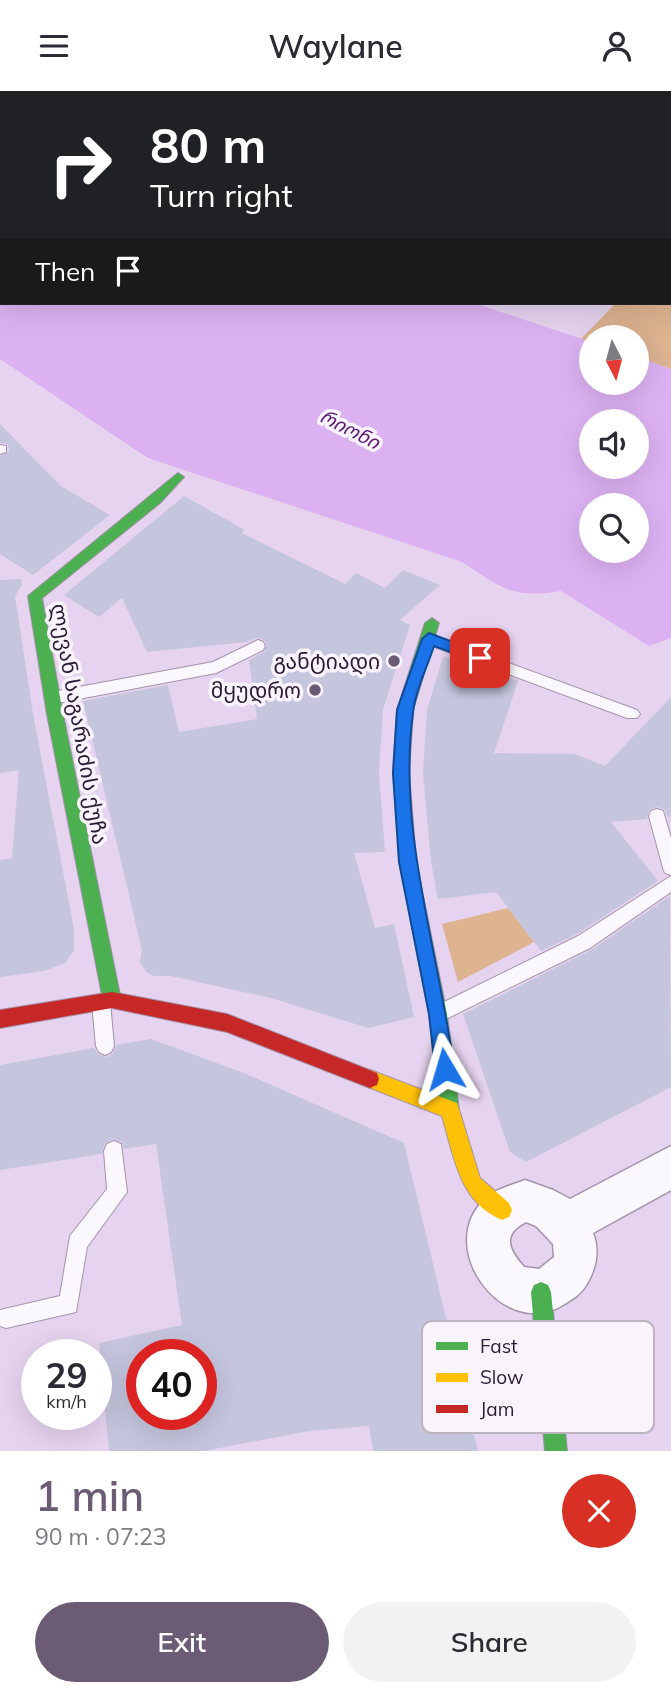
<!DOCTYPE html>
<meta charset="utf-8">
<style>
body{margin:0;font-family:Mulish,"Noto Sans Georgian",sans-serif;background:#f2f2f3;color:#2b2b33;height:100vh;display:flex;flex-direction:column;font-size:26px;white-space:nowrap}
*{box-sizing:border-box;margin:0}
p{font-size:23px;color:#7c7c81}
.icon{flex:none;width:38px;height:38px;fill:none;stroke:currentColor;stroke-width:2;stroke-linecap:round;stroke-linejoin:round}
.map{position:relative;height:1360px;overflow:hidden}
.side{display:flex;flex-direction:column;background:#fff;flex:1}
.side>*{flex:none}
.banner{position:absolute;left:0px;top:0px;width:672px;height:214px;box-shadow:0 7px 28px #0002;background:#202124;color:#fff;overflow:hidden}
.needle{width:46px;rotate:174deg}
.tools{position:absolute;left:579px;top:234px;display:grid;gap:14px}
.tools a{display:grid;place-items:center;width:70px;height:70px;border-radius:50%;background:#fff;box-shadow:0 7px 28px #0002;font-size:35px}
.speed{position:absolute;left:21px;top:1248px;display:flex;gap:14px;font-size:35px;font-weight:700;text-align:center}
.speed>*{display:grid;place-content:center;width:91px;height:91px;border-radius:50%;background:#fff;box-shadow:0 7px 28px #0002;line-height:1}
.speed small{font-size:18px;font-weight:400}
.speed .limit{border:10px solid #d22;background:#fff;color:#111}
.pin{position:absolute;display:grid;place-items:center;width:60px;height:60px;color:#fff;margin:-30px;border-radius:14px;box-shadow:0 4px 10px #0006}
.me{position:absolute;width:77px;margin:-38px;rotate:353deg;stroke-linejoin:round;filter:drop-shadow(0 0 5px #0008)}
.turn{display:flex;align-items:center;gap:24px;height:147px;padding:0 35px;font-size:32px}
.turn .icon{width:91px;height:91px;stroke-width:2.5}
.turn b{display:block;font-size:49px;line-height:60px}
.then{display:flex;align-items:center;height:66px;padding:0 35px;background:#0003;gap:14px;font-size:26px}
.round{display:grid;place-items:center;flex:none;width:74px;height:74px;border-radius:37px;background:#f2f2f3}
.head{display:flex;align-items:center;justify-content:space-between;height:119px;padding:0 35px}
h1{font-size:42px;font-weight:600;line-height:52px;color:#6c5b75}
.primary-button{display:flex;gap:14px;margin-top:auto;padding:14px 35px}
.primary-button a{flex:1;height:80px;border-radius:42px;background:#6c5b75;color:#fff;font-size:28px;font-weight:600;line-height:80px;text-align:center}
.primary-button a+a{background:#f2f2f3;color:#2b2b33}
header{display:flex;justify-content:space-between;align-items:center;height:91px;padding:0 35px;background:#fff;font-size:32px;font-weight:600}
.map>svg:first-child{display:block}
.forest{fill:#ddb390}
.water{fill:#dcb1f2;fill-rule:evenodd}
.building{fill:#c5c6de;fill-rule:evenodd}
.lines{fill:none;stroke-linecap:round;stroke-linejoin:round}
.lane-casing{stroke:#a393ab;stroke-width:2}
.street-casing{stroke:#a393ab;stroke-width:3}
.fast-casing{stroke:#a393ab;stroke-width:2}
.slow-casing{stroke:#a393ab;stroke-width:2}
.jam-casing{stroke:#a393ab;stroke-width:2}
.lane{fill:#fbf8fd;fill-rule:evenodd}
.street{fill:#fbf8fd;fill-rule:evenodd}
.fast{fill:#4caf50;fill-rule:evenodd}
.slow{fill:#ffc107;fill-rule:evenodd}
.jam{fill:#c62828;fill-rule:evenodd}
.route{fill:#1a73e8;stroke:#114b97;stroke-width:2}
.poi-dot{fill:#6c5b75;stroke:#f9f4fb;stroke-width:2.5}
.labels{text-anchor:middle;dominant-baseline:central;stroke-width:7;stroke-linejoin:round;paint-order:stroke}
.far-water-label{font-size:19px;font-style:italic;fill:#591775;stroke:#f9f4fb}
.poi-label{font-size:21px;fill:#2b1b34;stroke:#f9f4fb;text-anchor:end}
.street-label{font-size:21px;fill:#2b1b34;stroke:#f9f4fb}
.key{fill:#f9f4fb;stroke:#bbb3bf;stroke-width:2}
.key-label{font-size:19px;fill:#2b1b34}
</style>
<header><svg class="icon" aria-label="menu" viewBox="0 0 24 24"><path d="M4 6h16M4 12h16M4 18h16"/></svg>Waylane<svg class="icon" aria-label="person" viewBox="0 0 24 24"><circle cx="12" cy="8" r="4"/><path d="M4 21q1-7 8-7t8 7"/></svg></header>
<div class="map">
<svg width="671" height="1360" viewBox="0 0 671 1360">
<rect width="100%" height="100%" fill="#e6d3ef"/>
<path class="forest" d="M671 187V278L637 266V247H592L591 251 581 248 616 212H670Z
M508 817 534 851 458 891 442 833Z"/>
<path class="water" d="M0 0 105 2H2V212H474L591 251 592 292H637V266L671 278V547L649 555 561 500C511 508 502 497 462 471L148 367 0 268ZM592 331H637V376H592ZM592 415H637V460H592Z"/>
<path class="building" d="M0 333 61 395 110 424 33 484 0 463V365L9 361 8 353 0 352Z
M184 405 245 439 242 442 345 493 356 482 385 497 403 479 440 494 400 529 410 534 383 619 379 682 385 761 354 762 375 837 394 833 414 926 368 937 271 907 171 885H154L146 881 140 871 142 859 83 610 168 594 179 641 257 628 249 569 264 561 267 554 264 549 257 547 247 551 147 561 122 507 99 526 64 504Z
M21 488 22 494 15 505 33 623 74 838V859L65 872 44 880 0 886V769L12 767 19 679 0 682V489Z
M443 566 463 569 518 590 494 662 575 663 605 675 671 606V726H668L664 718 656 716 649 719 647 728 611 731 658 790 577 843 541 860 496 801 438 808 431 771 423 682 427 619Z
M670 805 671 996 526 1071 510 1061 463 923 591 859Z
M151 948 244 982 404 1052 478 1360H373L369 1335 309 1340 204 1360H109L99 1252 182 1234 156 1053 124 1058 122 1051 113 1048 105 1052 102 1063 0 1079V974L94 957 98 963 106 966 113 962 116 954ZM142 1264H201V1323H142Z"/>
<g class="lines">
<g class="lane-casing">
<path id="lane" d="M0 354 6 355V361L0 363Z
M429 543 637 619 640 623 637 627H627L424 552 422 548Z
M258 549 263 551 265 555 263 559 216 582 52 613 44 607 52 601 213 571Z
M657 718 663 720 671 747V784L665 782 663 777 649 725 651 720Z
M671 785V801L590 857 446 928 440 930 434 928 431 922 434 916 578 845Z
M101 903 107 905 110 911 114 955 111 961 105 964 99 961 96 955 92 911 95 905Z
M114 1050 121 1053 127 1101 87 1156 76 1221 6 1237 0 1235V1219L60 1205 70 1145 107 1098 104 1060 107 1053Z"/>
</g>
<g class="street-casing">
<path id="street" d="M399 0H420L422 2H400Z
M670 161H671V175H670Z
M671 1055V1099L593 1142C600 1160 596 1177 587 1193 581 1203 573 1208 563 1214 502 1251 433 1154 486 1107 495 1098 513 1094 525 1089L553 1099 570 1108ZM526 1131 536 1135 553 1153 554 1166 539 1178 524 1176C509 1159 501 1144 526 1131Z"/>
</g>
<g class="fast-casing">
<path id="fast" d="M178 382 184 386 160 412 42 507 63 623 121 909 118 915 112 917 106 915 103 909 47 623 28 505Z
M432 527 439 532 413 619 409 682 416 771 447 923 459 1019 457 1026 450 1028 443 1026 441 1019 429 923 400 771 393 682 397 619 425 532Z
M541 1191 548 1194 551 1201 567 1360H545L531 1201 534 1194Z"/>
</g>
<g class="slow-casing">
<path id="slow" d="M370 979 457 1012 480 1087 509 1112 512 1119 509 1126 502 1129C459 1111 454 1065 442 1025L363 994 361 988 363 982Z"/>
</g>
<g class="jam-casing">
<path id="jam" d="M112 901 227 923 377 982 379 988 377 994 370 997 227 941 112 917 0 937V919Z"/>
</g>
<use href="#lane" class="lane"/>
<use href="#street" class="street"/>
<use href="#fast" class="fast"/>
<use href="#slow" class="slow"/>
<use href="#jam" class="jam"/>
</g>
<path class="route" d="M429 542 485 563 487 567 480 572 434 555C427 577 415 600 413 622 397 742 439 860 454 978L451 985 445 987 438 985 435 978 429 923 399 771 393 682 397 619 422 548Z"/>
<g class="poi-dot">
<circle cx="394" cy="570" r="7"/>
<circle cx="315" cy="599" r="7"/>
</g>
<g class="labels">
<g class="far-water-label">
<text transform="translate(350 338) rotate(27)">რიონი</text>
</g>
<g class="poi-label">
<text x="380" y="570">განტიადი</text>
<text x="301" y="599">მყუდრო</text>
</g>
<g class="street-label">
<text transform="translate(80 633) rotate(80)">ლევან საგარაძის ქუჩა</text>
</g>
</g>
<rect x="422" y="1230" width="232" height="112" rx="10" class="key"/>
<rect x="436" y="1251" width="32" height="8" fill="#4caf50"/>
<rect x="436" y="1282" width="32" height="9" fill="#ffc107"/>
<rect x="436" y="1314" width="32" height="8" fill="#c62828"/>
<g class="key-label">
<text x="480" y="1262">Fast</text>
<text x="480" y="1293">Slow</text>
<text x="480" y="1325">Jam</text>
</g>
</svg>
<div class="tools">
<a><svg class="needle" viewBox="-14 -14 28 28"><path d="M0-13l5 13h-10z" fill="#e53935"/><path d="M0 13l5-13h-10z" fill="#7c7c81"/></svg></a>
<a><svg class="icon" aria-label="sound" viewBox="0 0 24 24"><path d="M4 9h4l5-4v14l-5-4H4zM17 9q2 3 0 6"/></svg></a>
<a><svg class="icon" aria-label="search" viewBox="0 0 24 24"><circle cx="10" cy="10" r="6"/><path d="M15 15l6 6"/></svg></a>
</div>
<div class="speed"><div>29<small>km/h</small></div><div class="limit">40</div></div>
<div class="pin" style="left:480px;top:567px;background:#d93025"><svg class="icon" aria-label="arrive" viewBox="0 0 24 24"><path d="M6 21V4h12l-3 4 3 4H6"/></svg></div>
<svg class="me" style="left:445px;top:978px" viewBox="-20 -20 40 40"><path d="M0-17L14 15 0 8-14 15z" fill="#1a73e8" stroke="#fff" stroke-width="4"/></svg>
<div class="banner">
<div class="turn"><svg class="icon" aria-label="right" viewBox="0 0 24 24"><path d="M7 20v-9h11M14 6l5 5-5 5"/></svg><div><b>80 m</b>Turn right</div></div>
<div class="then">Then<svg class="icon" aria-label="arrive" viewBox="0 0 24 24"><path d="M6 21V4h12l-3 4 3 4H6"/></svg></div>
</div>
</div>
<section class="side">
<div class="head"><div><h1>1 min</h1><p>90 m · 07:23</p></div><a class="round" style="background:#d93025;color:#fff"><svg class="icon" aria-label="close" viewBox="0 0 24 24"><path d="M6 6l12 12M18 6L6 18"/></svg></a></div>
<div class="primary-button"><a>Exit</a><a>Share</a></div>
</section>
